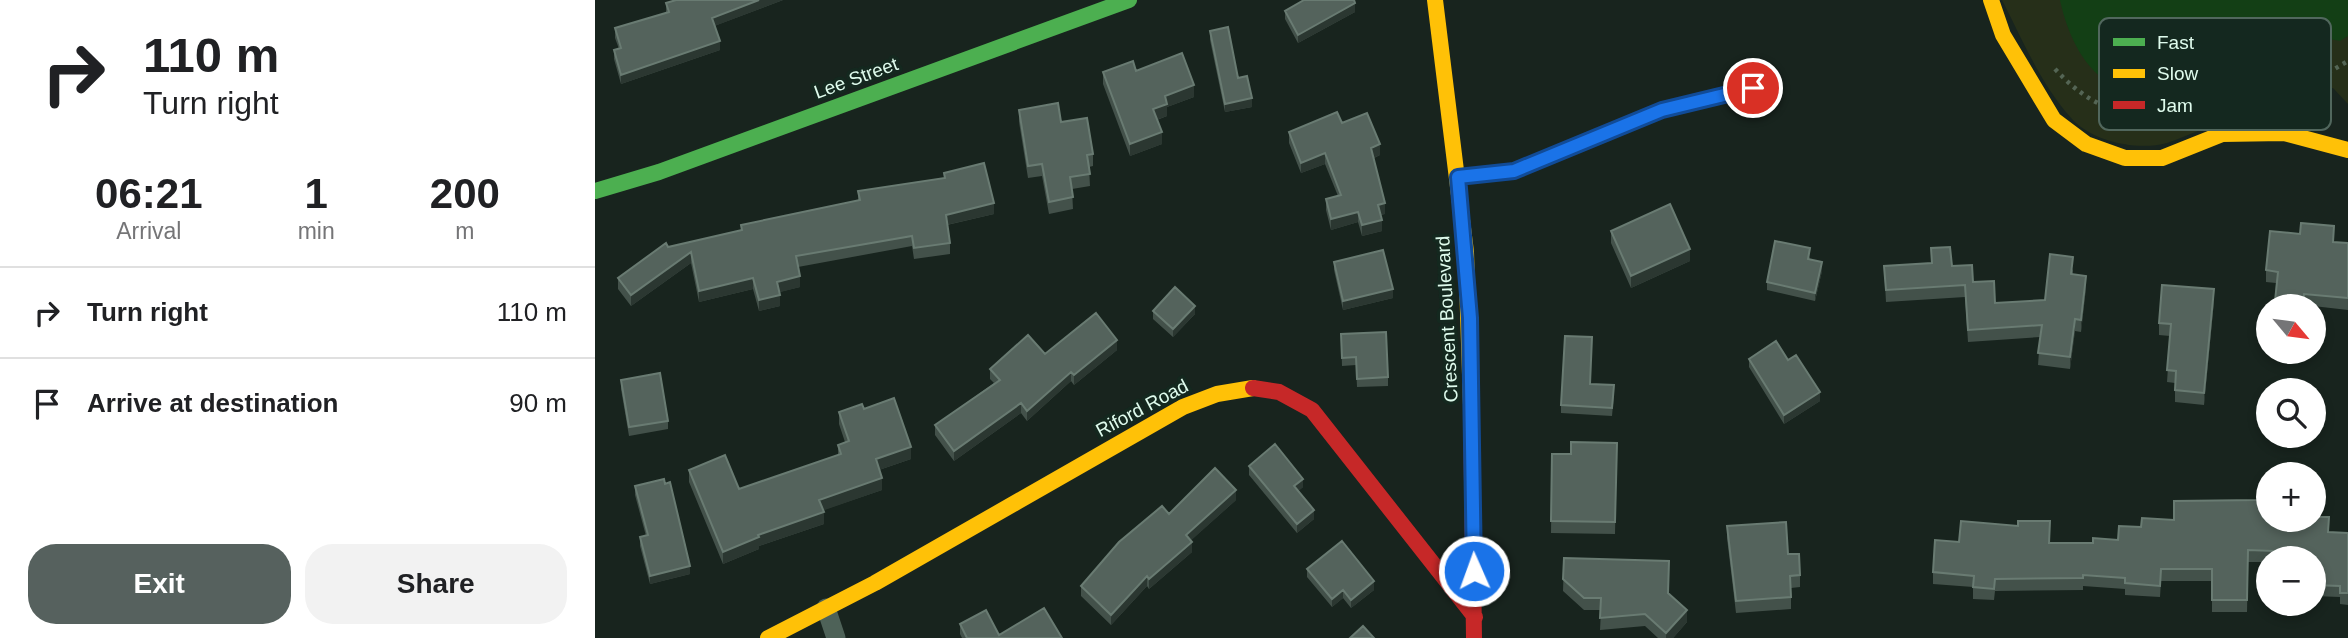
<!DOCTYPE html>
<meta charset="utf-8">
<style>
body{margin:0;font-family:Helvetica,sans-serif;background:#f2f2f2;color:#202124;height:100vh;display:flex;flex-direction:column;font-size:26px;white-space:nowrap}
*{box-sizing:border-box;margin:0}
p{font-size:23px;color:#757577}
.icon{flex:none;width:38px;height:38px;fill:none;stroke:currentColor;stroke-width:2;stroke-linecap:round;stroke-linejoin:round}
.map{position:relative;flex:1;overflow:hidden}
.sheet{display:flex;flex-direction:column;background:#fff;width:595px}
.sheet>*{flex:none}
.banner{background:#fff;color:#202124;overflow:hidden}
.needle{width:46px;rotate:119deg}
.tools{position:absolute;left:1661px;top:294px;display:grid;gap:14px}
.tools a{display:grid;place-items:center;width:70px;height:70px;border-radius:50%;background:#fff;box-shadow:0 4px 10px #0003;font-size:35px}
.pin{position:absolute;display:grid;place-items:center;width:60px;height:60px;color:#fff;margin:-30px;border:4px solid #fff;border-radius:50%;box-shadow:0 2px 7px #0007}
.me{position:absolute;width:77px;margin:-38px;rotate:358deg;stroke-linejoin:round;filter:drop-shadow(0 0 5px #0008)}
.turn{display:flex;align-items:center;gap:24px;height:147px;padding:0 28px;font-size:32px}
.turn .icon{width:91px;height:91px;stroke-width:2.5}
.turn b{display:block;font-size:49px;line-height:60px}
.eta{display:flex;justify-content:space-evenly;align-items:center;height:119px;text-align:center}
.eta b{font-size:42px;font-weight:700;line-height:49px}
.cta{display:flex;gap:14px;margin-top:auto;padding:14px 28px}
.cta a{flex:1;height:80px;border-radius:28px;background:#56615e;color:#fff;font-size:28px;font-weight:700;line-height:80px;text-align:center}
.cta a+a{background:#f2f2f2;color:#202124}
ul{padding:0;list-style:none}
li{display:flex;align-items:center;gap:21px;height:91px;padding:0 28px;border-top:2px solid #e0e0e0}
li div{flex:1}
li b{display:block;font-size:26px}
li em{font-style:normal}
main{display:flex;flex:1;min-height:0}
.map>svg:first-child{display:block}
.green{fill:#262f19}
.water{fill:#133f15}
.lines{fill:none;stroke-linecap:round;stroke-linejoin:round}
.path{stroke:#546554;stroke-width:4.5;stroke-dasharray:3.5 5;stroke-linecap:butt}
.lane{stroke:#4e6258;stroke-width:10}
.street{stroke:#4e6258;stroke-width:19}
.fast{stroke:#4caf50;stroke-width:16}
.slow{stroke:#ffc107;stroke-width:16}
.jam{stroke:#c62828;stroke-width:16}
.wall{fill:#43514a}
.shaded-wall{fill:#2b3731}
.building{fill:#54635c;stroke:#697b72;stroke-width:2}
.route-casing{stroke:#114b97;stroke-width:18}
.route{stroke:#1a73e8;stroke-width:12}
.labels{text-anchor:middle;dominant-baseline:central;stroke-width:7;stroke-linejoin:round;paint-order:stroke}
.street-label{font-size:19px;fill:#dffbed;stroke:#14281f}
.key{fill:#14281f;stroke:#51675d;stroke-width:2}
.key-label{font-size:19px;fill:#dffbed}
</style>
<main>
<section class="sheet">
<div class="banner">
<div class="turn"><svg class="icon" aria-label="right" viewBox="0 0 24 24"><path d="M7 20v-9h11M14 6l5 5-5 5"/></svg><div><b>110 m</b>Turn right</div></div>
</div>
<div class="eta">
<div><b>06:21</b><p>Arrival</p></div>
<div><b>1</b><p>min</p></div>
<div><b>200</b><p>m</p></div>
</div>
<ul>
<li><svg class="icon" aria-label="right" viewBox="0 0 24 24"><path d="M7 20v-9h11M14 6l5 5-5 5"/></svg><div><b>Turn right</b></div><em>110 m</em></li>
<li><svg class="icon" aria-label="arrive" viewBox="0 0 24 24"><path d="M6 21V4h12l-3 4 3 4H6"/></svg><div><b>Arrive at destination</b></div><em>90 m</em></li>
</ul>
<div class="cta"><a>Exit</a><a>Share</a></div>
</section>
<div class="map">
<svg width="1753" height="638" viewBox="0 0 1753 638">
<rect width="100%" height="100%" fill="#18241e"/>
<path class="green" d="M1407 0H1753V104L1738 88C1696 104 1655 117 1612 128 1598 132 1585 139 1572 143 1543 151 1498 142 1477 119 1446 85 1428 41 1407 0Z"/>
<path class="water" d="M1465 0H1753V36L1745 41C1716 35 1663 41 1634 51 1613 59 1594 75 1573 84 1510 110 1476 52 1465 0Z"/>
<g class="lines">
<path class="path" d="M1460 69C1505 118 1547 122 1611 111
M1637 106 1724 78 1753 61"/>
<path class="lane" d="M863 177 919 171 1067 110 1158 88"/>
<path class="street" d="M231 608 241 638"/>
<path class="fast" d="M0 191 64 172 534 0"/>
<path class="slow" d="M840 0 871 252 876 405
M1396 0 1408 35 1459 120 1491 144 1530 158H1567L1627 134 1689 133 1753 150
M173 638 280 583 588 407 622 394 658 388"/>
<path class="jam" d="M658 388 684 392 717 410 880 617
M876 405 879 638"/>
</g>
<path class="wall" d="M81 0H188L119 26 125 50 26 84 19 59V50L24 49 20 38V28L71 13V3Z
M690 11 760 12 703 43 690 19Z
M615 31 643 78 657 107 630 112 615 40Z
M541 71 599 97 572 107V116L562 120 567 144 535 156 508 84V72Z
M424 110 466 122 498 154V166L494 167 495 186 477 189 478 209 454 214 447 176 433 178 424 122Z
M747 123 785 155 779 158 790 214 785 215 787 231 767 236 763 222 736 230 731 210V199L743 196 730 164 706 173 694 143V132Z
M349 173 399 214 352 225 355 243V254L319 259 317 246 203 267 205 287 184 292 185 306 164 311 158 289 104 302 96 263 36 306 23 289V278L73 247 146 230V225L263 201V191L349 178Z
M1016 231 1095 261 1036 288 1016 243Z
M1739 242 1753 243V310L1718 306H1680L1681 283 1671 282V270Z
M1336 248 1357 266 1378 282 1400 303 1450 300 1478 269V274L1491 288 1486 332 1480 331 1475 369 1443 365 1445 337 1373 342 1370 297 1291 302 1289 266 1336 263Z
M1215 257 1214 259 1227 271 1220 301 1172 290V282Z
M739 262 798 298 748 310 739 270Z
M1619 301 1609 405 1580 402V383L1572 382 1575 336 1564 335V323Z
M558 311 600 314 578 337 558 319Z
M746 334 793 377V386L762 387 761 365 747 366Z
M522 350 479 385 476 381 432 421 426 413 359 461 340 435V425L399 383 395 379V369L450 354Z
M1154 359 1193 360 1225 401 1189 424 1154 367Z
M26 380 73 421V429L34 436 26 389Z
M995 384 1019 394 1017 416 966 413V405Z
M269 409 316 459 284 470 287 490 228 510 229 524 164 546V549L128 564 94 482V470L144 489 243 455V445L250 442 244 424V412Z
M1022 443 1020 534 956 533 957 454H976Z
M654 466 708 487 703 491 719 519 702 533 654 475Z
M40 486 95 574 55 584 45 546V537L51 536 40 495Z
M641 500 596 540 597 552 554 589 552 586 516 625 486 596V586L574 514Z
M1724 517 1733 532 1753 533V605L1745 604V597L1718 596V558H1673V562H1653L1652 612H1617V581H1566L1565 597 1530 595V589L1488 586V590L1400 591 1399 600 1378 599V587L1338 584V572L1364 542 1498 543 1523 540 1546 527 1579 520Z
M1132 526 1193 554 1205 575V587L1196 588V609L1141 613 1132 538Z
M969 558 1073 593 1092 622 1078 638H1063L1050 626 1005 630 1006 610H989L968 591Z
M712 569 779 590 756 608 748 598 737 607 712 577Z
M365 624 404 635 467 638H367L365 634Z"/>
<path class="shaded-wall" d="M164 0H188L117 27V18Z
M760 3V12L703 43V35Z
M125 41V50L26 84V75Z
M599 85V97L572 107V116L558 121V109L570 96Z
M657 98V107L630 112V104Z
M567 132V144L535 156V144Z
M785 144V155L776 159V148Z
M730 153V164L706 173V163Z
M399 203V214L351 225V215Z
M790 203V214L783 215V205Z
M763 212V222L736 230V219Z
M787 220V231L767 236V225Z
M1095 249V261L1036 288V276Z
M96 252V263L36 306V295Z
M1227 262V271L1220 301V293Z
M205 276V287L182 293V282Z
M1491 276V288L1486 332V320Z
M158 278V289L104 302V291Z
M798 289V298L748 310V301Z
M1619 289V301L1609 405V393Z
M185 295V306L164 311V300Z
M600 306V314L578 337V329Z
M1480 319V331L1475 369V357Z
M522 340V350L479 385V375Z
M476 372V381L432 421V411Z
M1225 392V401L1189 424V415Z
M426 403V413L359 461V451Z
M316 447V459L281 471V459Z
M287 478V490L224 512V500Z
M708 479V487L699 495V486Z
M641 490V500L591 545V535Z
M719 510V519L702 533V524Z
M229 512V524L164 546V549L128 564V552L163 535Z
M597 542V552L554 589V579Z
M95 566V574L55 584V576Z
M552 576V586L516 625V615Z
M779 581V590L756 608V600Z
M748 590V598L737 607V599Z
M1092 610V622L1078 638H1071V633Z"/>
<path class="building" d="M81 0H164L117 18 125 41 26 75 19 50 26 48 20 28 74 12 71 3Z
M709 0H759L760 3 703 35 690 11Z
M633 27 643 78 652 76 657 98 630 104 615 31Z
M587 53 599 85 570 96 572 104 558 109 567 132 535 144 508 72 538 61 541 71Z
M463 103 466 122 492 118 498 154 492 155 495 174 475 177 478 197 454 202 447 164 433 166 424 110Z
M742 112 747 123 772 113 785 144 776 148 790 203 783 205 787 220 767 225 763 212 736 219 731 199 746 195 730 153 706 163 694 132Z
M389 163 399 203 351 215 355 243 319 248 317 236 201 256 205 276 182 282 185 295 164 300 158 278 104 291 96 252 36 295 23 278 71 243 73 247 147 230 146 225 265 200 263 191 350 178 349 173Z
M1075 204 1095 249 1036 276 1016 231Z
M1706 223 1739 226 1738 242 1753 243V298L1709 294 1708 304 1680 301 1683 272 1671 270 1675 231 1705 234Z
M1180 241 1215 248 1213 259 1227 262 1220 293 1172 282Z
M1355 247 1357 266 1377 265 1378 282 1399 281 1400 303 1450 300 1455 254 1478 257 1476 274 1491 276 1486 320 1480 319 1475 357 1443 353 1447 325 1373 330 1370 285 1291 290 1289 266 1337 263 1336 248Z
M788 250 798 289 748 301 739 262Z
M1567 285 1619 289 1609 393 1580 390 1581 371 1572 370 1576 324 1564 323Z
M580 287 600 306 578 329 558 311Z
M501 313 522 340 479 375 476 372 432 411 426 403 359 451 340 425 405 380 395 369 433 335 450 354Z
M791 332 793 377 762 379 761 357 747 358 746 334Z
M970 336 997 337 995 384 1019 385 1017 408 966 405Z
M1181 341 1193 360 1201 355 1225 392 1189 415 1154 359Z
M65 373 73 421 34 427 26 380Z
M299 398 316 447 281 459 287 478 224 500 229 512 163 535 164 537 128 552 94 470 130 455 144 489 246 454 243 445 254 441 244 412 267 404 269 409Z
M976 442 1022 443 1020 522 956 521 957 454H976Z
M680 444 708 479 699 486 719 510 702 524 654 466Z
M620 468 641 490 591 535 597 542 554 579 552 576 516 615 486 586 524 542 567 506 574 514Z
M69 479 70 484 75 482 95 566 55 576 45 537 53 535 40 486Z
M1663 494H1673V520H1718V502H1724V517H1734L1733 532 1753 533V593H1745V586L1718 585V558H1706L1707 552 1653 550 1652 600H1617V569H1566L1565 586 1530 583V578L1488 575V578L1400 579 1399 589 1378 587 1379 576 1338 572 1340 540 1364 542 1366 521 1423 526V521H1455L1454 543H1498V538L1523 540 1524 526 1546 527 1547 518 1579 520V501L1663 500Z
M1191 522 1193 554H1204L1205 575 1195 576 1196 597 1141 601 1132 526Z
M747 541 779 581 756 600 748 590 737 599 712 569Z
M969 558 1074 561 1073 593 1092 610 1071 633 1050 614 1005 618 1006 598H989L968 579Z
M449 608 467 638H372L365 624 391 610 404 635Z
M768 626 779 638H755Z"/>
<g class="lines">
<g class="route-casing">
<path id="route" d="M879 571 875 318 863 177 919 171 1067 110 1158 88"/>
</g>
<use href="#route" class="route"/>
</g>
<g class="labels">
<g class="street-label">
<text transform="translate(261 78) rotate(-20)">Lee Street</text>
<text transform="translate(852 319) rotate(-93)">Crescent Boulevard</text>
<text transform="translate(547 408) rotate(-28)">Riford Road</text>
</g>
</g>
<rect x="1504" y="18" width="232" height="112" rx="10" class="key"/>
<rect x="1518" y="38" width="32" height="8" fill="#4caf50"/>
<rect x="1518" y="69" width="32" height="9" fill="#ffc107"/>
<rect x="1518" y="101" width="32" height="8" fill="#c62828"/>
<g class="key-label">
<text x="1562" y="49">Fast</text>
<text x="1562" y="80">Slow</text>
<text x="1562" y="112">Jam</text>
</g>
</svg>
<div class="tools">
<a><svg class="needle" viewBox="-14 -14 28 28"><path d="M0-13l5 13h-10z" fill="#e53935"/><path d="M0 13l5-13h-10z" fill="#757577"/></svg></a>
<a><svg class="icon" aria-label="search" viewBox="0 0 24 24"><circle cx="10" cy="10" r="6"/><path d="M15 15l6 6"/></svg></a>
<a>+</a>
<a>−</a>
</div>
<div class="pin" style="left:1158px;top:88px;background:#d93025"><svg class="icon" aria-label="arrive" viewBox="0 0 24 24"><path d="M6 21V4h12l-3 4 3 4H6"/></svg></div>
<svg class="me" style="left:879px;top:571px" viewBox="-20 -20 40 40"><circle r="17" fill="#1a73e8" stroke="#fff" stroke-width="3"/><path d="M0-11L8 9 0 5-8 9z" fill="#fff"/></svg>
</div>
</main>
